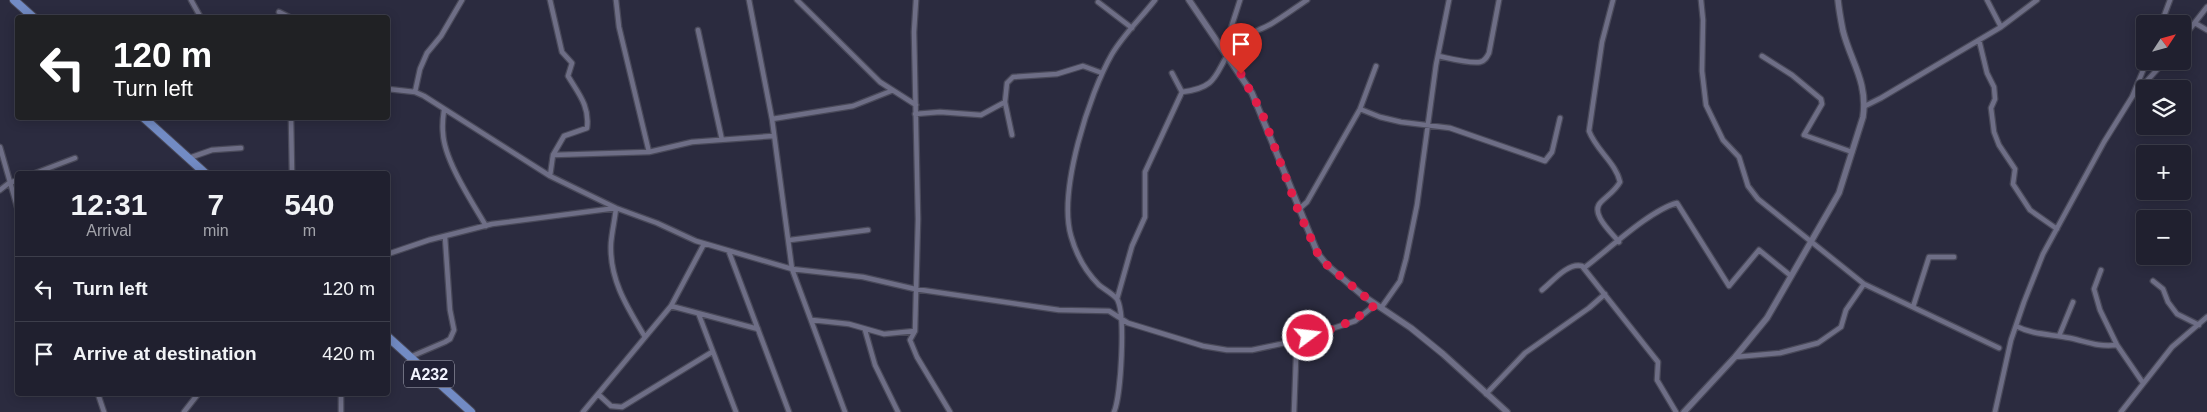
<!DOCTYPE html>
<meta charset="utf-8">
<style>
body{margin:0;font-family:Arial,sans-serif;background:#2d2d3b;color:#f1f3f6;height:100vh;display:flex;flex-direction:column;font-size:19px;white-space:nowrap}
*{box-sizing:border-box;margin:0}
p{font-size:16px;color:#a2a3aa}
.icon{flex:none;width:28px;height:28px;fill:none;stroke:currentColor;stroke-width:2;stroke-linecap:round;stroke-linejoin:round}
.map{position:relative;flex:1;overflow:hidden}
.drawer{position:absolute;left:15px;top:171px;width:375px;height:225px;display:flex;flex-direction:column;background:#20202f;border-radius:5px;box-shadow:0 2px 12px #0003,0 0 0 1px #3d3e4b}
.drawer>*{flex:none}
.banner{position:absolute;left:15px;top:15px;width:375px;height:105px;border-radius:5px;box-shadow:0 2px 12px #0003,0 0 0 1px #3d3e4b;background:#202124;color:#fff;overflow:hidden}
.needle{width:32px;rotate:54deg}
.tools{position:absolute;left:2136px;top:15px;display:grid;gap:10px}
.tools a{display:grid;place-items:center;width:55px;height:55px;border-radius:5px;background:#20202f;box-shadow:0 2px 12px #0003,0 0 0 1px #3d3e4b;font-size:25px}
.pin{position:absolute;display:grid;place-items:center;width:42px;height:42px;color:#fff;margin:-51px -21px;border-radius:50% 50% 50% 0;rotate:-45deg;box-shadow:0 0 5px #0007}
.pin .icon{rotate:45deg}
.me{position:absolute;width:55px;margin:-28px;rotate:75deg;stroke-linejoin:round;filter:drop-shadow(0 0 4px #0008)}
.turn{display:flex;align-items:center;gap:18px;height:105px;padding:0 15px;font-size:22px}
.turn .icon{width:65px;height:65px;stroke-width:2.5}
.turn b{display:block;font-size:35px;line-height:42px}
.eta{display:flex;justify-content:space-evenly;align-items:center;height:85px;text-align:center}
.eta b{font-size:30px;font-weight:600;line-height:35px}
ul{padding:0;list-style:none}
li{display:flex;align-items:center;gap:15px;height:65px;padding:0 15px;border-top:1px solid #3d3e4b}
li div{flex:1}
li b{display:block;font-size:19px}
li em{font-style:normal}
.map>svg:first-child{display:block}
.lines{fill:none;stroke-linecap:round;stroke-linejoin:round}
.minor-casing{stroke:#494959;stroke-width:7}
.tertiary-casing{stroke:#494959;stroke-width:8}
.primary-casing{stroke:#494959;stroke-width:10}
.minor{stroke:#6e6e86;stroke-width:4.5}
.tertiary{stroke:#6e6e86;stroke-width:5.5}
.primary{stroke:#728bc4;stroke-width:8}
.route{stroke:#e11d48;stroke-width:9;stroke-dasharray:0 16.2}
.labels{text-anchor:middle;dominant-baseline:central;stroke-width:5;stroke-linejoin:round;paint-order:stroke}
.shield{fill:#212135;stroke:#b3b4c2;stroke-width:1}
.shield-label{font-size:16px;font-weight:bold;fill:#f2f3fe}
</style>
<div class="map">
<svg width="2207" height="412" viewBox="0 0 2207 412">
<rect width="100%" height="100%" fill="#2b2b3f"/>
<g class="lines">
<g class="minor-casing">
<path id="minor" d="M191 0 201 18
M550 0 562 52 572 63 568 76C578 93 590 106 587 128L564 136 553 155 550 176
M616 0 619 27 649 152
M749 0 772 119 792 269 845 412
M797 0 880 82 916 105
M916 0 914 32 918 219 915 331 910 340 917 357 950 412
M1613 0 1602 42 1589 131C1596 150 1616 163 1620 182 1615 191 1608 195 1601 202 1589 213 1612 233 1619 242
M1701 0 1703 20 1702 71 1706 105 1723 140 1739 157 1748 186 1758 199 1864 284 1999 348
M1987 0 2001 27
M1098 2 1132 28
M279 12 291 18
M2195 23 2207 30
M2161 24 2170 0
M698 30 722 140
M2182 39 2207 7
M1979 40 1987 73 1994 87 1995 99 1991 108 1994 132 1999 145 2015 169 2013 184 2030 210 2057 229
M1221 46 1231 28 1240 0
M1438 56C1448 58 1470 64 1480 62 1485 61 1487 57 1489 53L1499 0
M1762 56 1792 75 1821 99 1822 104 1804 135 1852 152
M388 89 415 92 424 96 550 176 616 208 657 223 696 241 792 269 863 277 915 289 1059 310 1109 311 1128 323 1203 346 1227 350H1252L1295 341 1355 321 1375 305
M415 92 420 69 427 53 441 36 462 0
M1182 92C1224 87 1213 68 1237 43 1246 33 1259 31 1271 24 1283 17 1295 8 1307 0
M2134 95 2165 61
M1005 102 1012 135
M1865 106 1881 98 2001 27 2037 0
M1360 109 1380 117 1401 122 1450 128 1545 161 1552 152 1560 118
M444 110C443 117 442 125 443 133 444 160 472 202 486 226
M915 114 940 112 981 115 1005 102 1007 83 1013 77 1057 74 1083 66 1102 73
M291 118 292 174
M772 119 853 106 891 91
M0 147 18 210
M553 155 649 152 692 142 773 136
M189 158 212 150 241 148
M33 174 75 158
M0 190 9 183 18 180
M1298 210 1307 202 1360 109 1376 66
M790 240 868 230
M729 252 789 412
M388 254 429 240 492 224 616 208C615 219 612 231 611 243 609 279 627 307 645 337
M1584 268C1608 250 1650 210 1677 203L1729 286 1759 250 1791 276
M2101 270 2094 289 2100 310 2117 345
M2153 281 2163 289 2168 302 2177 314 2199 325
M1542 290C1552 282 1568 262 1582 266L1658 362 1657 380 1676 412
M1117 299 1132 246 1145 217V172L1182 92 1172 73
M671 306 758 329
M1913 307 1929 257H1954
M1381 308 1400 281 1406 259 1417 205 1436 65 1449 0
M699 315 736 412
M812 320 849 324 884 334 915 331
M2016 326C2033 335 2051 334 2070 338 2088 342 2097 347 2117 345L2143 383
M865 330 875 365 898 412
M2059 336 2073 302
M410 357 445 342 450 339 454 330 450 310 445 237
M1735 357 1780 353 1818 343 1841 327 1846 310 1864 284
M98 394 104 412
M341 394V412
M598 394 611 406 622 407 712 352
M1486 394 1525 353 1589 308 1605 294
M184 412 198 394
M583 412 671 306 704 244
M1114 412C1121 396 1126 314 1117 299 1113 294 1104 289 1099 285 1085 271 1076 254 1071 236 1058 191 1089 94 1112 54 1124 34 1141 18 1155 0
M1294 412 1296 358 1295 341
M1995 412 2011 340 2024 302 2043 254 2104 142 2132 97 2147 61
M2121 412 2172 347 2207 317"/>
</g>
<g class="tertiary-casing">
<path id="tertiary" d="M1189 0 1252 93 1318 254 1327 265 1362 295 1411 328 1443 354 1507 412
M1684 412 1735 357 1767 318 1839 193 1863 117C1868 82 1851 62 1843 31 1841 21 1839 10 1838 0"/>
</g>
<g class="primary-casing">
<path id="primary" d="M14 0 34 18
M144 118 206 174
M388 337 471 412"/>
</g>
<use href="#minor" class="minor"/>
<use href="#tertiary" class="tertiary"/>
<use href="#primary" class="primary"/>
</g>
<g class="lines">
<path class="route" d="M1241 74 1262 113 1298 210 1318 254 1327 265 1375 305C1352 323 1335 329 1308 336"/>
</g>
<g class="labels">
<rect class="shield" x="404" y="360.5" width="50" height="27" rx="4"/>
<g class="shield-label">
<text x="429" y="374">A232</text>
</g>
</g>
</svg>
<div class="tools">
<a><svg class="needle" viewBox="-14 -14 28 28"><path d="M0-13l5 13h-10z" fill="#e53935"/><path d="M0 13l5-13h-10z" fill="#a2a3aa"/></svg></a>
<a><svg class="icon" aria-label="layers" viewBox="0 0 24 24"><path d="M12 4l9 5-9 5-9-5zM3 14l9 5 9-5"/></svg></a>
<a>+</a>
<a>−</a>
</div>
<div class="pin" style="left:1241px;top:74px;background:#d93025"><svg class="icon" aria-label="arrive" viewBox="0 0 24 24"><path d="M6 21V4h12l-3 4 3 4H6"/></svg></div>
<svg class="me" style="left:1308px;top:336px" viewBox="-20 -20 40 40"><circle r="17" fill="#e11d48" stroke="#fff" stroke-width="3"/><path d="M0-11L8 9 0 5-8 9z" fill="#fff"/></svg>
<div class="banner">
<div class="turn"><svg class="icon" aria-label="left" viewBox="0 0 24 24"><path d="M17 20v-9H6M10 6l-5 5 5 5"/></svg><div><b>120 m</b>Turn left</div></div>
</div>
<section class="drawer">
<div class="eta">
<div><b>12:31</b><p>Arrival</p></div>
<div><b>7</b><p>min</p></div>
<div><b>540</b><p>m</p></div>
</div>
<ul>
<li><svg class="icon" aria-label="left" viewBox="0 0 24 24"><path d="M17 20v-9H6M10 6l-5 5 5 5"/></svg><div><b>Turn left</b></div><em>120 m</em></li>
<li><svg class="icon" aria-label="arrive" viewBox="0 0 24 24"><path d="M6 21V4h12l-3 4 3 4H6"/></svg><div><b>Arrive at destination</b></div><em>420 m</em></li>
</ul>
</section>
</div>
